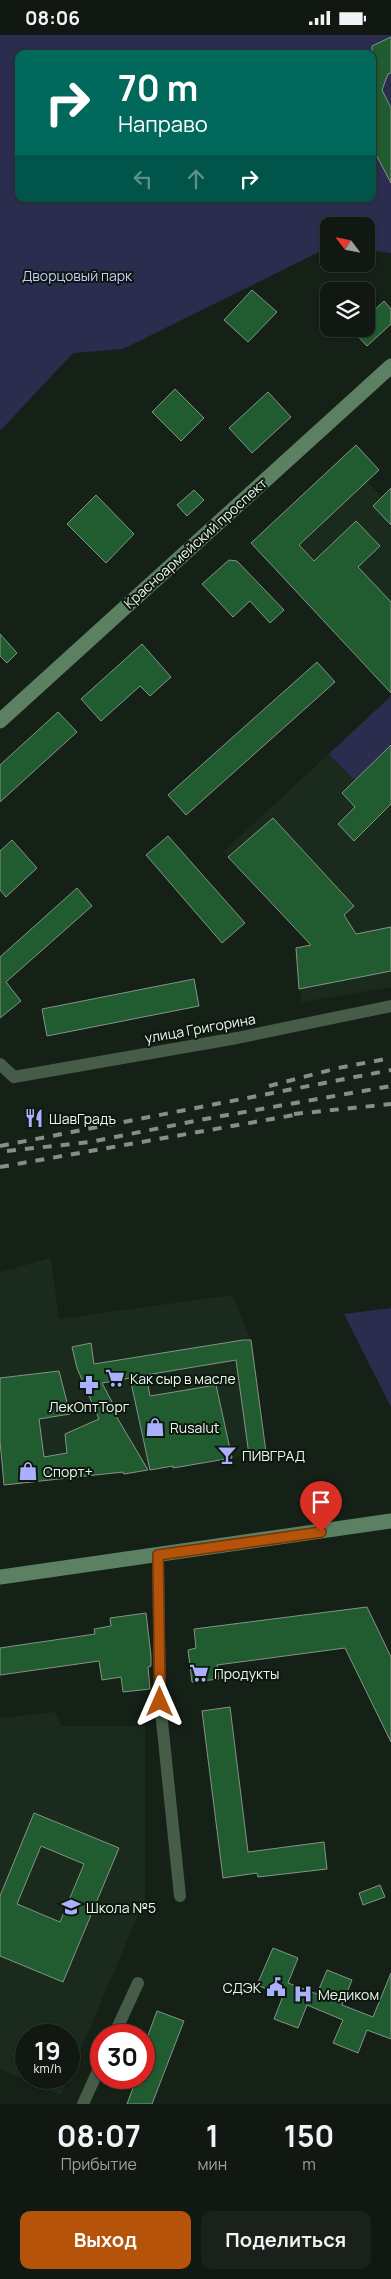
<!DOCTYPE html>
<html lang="ru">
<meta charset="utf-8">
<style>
body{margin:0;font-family:Manrope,sans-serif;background:#19211a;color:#f1f3f6;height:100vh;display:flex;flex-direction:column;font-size:19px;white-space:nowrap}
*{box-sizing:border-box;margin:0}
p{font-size:16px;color:#9ca09f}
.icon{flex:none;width:28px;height:28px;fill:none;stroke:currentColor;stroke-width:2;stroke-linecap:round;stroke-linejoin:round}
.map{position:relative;height:2069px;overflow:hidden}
.side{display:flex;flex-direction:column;background:#101811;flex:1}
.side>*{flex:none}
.banner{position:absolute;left:15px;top:15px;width:361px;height:152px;border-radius:10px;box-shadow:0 1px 4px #0004,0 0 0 1px #303731;background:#00695c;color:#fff;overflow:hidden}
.needle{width:32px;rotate:302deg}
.buttons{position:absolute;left:320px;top:182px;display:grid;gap:10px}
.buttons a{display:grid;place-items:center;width:55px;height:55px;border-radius:10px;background:#101811;box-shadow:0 1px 4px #0004,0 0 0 1px #303731;font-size:25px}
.speed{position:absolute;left:15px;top:1989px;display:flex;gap:10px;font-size:25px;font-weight:700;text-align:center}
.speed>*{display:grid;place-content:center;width:65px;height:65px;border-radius:50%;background:#101811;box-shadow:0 1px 4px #0004,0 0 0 1px #303731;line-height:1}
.speed small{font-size:12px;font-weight:400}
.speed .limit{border:8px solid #d22;background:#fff;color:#111}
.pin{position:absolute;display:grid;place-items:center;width:42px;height:42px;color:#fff;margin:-51px -21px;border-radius:50% 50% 50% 0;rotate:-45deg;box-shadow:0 0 5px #0007}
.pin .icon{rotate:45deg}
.me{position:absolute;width:55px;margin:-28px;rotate:0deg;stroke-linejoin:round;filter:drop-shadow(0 0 4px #0008)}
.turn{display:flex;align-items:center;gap:18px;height:105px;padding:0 20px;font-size:22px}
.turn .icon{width:65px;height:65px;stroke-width:2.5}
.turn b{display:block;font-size:35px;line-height:42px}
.lanes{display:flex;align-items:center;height:48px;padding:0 20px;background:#0003;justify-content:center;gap:25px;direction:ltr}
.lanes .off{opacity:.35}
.eta{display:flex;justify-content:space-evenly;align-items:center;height:85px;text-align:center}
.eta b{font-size:30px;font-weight:700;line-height:35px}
.primary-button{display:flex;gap:10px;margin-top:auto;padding:10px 20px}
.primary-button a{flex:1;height:58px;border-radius:10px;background:#b45309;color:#fff;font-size:20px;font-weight:700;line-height:58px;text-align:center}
.primary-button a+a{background:#19211a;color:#f1f3f6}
.status{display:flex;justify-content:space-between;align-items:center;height:35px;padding:0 25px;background:#101811;direction:ltr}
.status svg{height:14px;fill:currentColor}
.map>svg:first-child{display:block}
.built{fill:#1a2b1d;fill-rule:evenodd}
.green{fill:#2b2d4f;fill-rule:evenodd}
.building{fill:#215b30;stroke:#859387;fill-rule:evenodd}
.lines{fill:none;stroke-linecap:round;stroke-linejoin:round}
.street{stroke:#465c49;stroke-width:12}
.secondary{stroke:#5b8062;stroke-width:15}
.rail{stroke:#858f87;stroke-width:4;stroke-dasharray:9 9;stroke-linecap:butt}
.route-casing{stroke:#753606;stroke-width:12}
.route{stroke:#b45309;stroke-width:9}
.labels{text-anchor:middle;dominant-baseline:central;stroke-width:4;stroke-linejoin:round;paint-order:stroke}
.park-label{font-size:14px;fill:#c5caff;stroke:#0c170e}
.street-label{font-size:14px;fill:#eff7f0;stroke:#0c170e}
.poi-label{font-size:14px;fill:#eff7f0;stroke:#0c170e;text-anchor:start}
</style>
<div class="status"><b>08:06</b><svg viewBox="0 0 49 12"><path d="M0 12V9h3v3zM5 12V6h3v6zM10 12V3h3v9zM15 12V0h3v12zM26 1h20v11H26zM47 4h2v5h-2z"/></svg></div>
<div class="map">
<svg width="391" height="2069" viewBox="0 0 391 2069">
<rect width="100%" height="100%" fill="#152017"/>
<path class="built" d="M356 410 379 435 367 447 382 462 391 454V658L251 508Z
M391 661V952L301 967 296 913 310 909 223 817Z
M51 1223 59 1284 232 1260 251 1305 266 1417 173 1433 170 1431 124 1439H109L4 1450 0 1406V1237Z
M55 1677 61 1691H145V1864L61 2060 0 2034V1683ZM26 2000H69V2042H26Z"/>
<path class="green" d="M0 0H391V218L366 215V191H329V212L123 314 73 318 0 396ZM19 19H372V164H19Z
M391 661V710L355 745 329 719Z
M391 1273V1372L344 1279Z"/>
<path class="building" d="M391 2V38L388 39 382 55 391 73V148L372 112V11Z
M252 255 277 277 248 307 224 285Z
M384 266 391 274V289L367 311 351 294H366V283Z
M175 354 204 383 181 406 152 377Z
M268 357 291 382 252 418 229 393Z
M356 410 379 435 299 510 314 526 356 486 380 511 358 532 391 567V658L251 508Z
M391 453V490L373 471Z
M194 455 204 465 187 481 177 470Z
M96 460 134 499 106 528 67 489Z
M229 525 237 526 284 575 270 588 250 566 233 582 202 549Z
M0 599 17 618 7 628 0 621Z
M142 609 171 642 150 661 140 651 101 686 81 664Z
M317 627 335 647 186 780 168 760Z
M58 677 77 697 0 767V730Z
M391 710V769L354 806 338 789 355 772 342 758Z
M273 783 354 871 344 880 356 899 391 892V936L299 954 296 913 311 910 228 822Z
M168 801 245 888 222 908 146 820Z
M12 805 37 833 6 862 0 855V816Z
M77 853 92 871 6 947 21 966 0 983V922Z
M194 944 199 971 47 1001 42 974Z
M243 1305H251L266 1417 249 1420 236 1325 146 1340 150 1361 216 1350 232 1423 173 1433V1431L150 1435 130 1343 102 1348 112 1367 109 1369 148 1435 124 1439 123 1437 4 1450 0 1406V1343L59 1336 70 1379 39 1384 44 1422 67 1418 65 1399 99 1384 77 1333 72 1312 91 1308 94 1329Z
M367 1572 391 1622V1707L345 1613 217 1630 219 1644 192 1647 188 1615 196 1613 194 1594Z
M146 1578 151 1621V1631L148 1632 150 1654 123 1657 121 1642 102 1645 99 1626 0 1640V1613L95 1599 94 1594 111 1591 110 1583Z
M230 1672 248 1817 324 1807 327 1834 258 1842 257 1838 223 1843 202 1676Z
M34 1778 119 1813 63 1947 0 1921V1861ZM41 1811 84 1829 60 1887 17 1869Z
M380 1850 385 1862 363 1870 359 1858Z
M273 1913 298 1923 288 1948 317 1959 327 1935 352 1945 342 1970 373 1982 391 1938V2004L367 1995 358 2018 333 2008 343 1985 307 1970 298 1993 274 1984 283 1961 257 1950Z
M157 1976 184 1986 152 2069H127L137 2042H144V2011Z"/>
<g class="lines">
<path class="street" d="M0 1029 14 1042 237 1003 391 971
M158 1520 160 1667 180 1861
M114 2000 138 1948
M83 2069 101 2029"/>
<path class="secondary" d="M0 686 391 331
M0 1542 391 1486"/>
<path class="rail" d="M269 1051 338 1033 391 1023
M294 1079 391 1069
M0 1111 391 1035
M7 1116 90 1107 205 1084 391 1051
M0 1132 300 1079"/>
</g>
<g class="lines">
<g class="route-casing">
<path id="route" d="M160 1667 158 1520 321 1497"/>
</g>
<use href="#route" class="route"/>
</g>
<defs>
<g id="restaurant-bare" transform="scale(1.5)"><path d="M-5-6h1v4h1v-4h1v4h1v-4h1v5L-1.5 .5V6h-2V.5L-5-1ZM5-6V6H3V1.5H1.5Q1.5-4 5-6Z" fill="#aab0fb" stroke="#0c170e" stroke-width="2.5" paint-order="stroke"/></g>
<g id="supermarket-bare" transform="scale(1.5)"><path d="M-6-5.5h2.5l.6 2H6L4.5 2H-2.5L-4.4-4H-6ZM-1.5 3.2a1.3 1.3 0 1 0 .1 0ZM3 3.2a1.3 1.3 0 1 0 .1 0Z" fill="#aab0fb" stroke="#0c170e" stroke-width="2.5" paint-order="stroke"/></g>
<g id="pharmacy-bare" transform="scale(1.5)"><path d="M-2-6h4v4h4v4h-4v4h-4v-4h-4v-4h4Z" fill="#aab0fb" stroke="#0c170e" stroke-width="2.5" paint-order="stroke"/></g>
<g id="shop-bare" transform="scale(1.5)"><path d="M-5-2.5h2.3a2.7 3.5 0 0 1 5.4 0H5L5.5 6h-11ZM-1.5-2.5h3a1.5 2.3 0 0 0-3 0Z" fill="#aab0fb" stroke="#0c170e" stroke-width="2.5" paint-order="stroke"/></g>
<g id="bar-bare" transform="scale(1.5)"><path d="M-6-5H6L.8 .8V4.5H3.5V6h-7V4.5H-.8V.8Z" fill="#aab0fb" stroke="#0c170e" stroke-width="2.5" paint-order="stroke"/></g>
<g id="school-bare" transform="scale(1.5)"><path d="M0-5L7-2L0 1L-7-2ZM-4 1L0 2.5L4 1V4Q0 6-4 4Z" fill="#aab0fb" stroke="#0c170e" stroke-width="2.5" paint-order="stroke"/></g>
<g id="civic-bare" transform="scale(1.5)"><path d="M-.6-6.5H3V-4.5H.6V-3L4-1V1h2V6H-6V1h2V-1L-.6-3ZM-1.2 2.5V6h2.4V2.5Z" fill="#aab0fb" stroke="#0c170e" stroke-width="2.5" paint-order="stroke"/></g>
<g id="hospital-bare" transform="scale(1.5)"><path d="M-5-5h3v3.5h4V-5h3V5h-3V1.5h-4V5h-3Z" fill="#aab0fb" stroke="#0c170e" stroke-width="2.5" paint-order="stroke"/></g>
</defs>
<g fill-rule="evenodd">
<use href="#restaurant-bare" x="34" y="1083"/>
<use href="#supermarket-bare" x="115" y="1343"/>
<use href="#pharmacy-bare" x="89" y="1350"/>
<use href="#shop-bare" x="155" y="1392"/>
<use href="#bar-bare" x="227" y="1420"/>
<use href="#shop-bare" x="28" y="1436"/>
<use href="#supermarket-bare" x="199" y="1638"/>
<use href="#school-bare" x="71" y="1872"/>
<use href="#civic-bare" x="276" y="1952"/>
<use href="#hospital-bare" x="303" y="1959"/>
</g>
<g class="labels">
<g class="park-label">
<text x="77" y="240">Дворцовый парк</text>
</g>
<g class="street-label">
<text transform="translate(195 508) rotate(-42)">Красноармейский проспект</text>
<text transform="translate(200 993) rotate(-10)">улица Григорина</text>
</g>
<g class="poi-label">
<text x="49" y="1083">ШавГрадъ</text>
<text x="130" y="1343">Как сыр в масле</text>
<text x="89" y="1371" text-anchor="middle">ЛекОптТорг</text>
<text x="170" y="1392">Rusalut</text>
<text x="242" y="1420">ПИВГРАД</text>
<text x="43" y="1436">Спорт+</text>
<text x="214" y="1638">Продукты</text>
<text x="86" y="1872">Школа №5</text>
<text x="261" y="1952" text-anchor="end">СДЭК</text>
<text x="318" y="1959">Медиком</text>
</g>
</g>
</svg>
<div class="buttons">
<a><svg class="needle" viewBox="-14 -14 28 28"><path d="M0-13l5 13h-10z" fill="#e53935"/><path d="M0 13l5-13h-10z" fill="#9ca09f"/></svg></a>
<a><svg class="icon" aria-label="layers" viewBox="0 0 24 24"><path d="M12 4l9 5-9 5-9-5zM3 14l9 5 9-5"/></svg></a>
</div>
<div class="speed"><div>19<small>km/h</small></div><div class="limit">30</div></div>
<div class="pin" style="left:321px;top:1497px;background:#d93025"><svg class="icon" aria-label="arrive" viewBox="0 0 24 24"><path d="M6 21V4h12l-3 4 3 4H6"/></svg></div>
<svg class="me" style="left:160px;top:1667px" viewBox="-20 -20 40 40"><path d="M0-17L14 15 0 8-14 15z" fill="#b45309" stroke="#fff" stroke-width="4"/></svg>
<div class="banner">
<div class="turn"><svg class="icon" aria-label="right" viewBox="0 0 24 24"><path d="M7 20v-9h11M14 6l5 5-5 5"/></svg><div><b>70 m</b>Направо</div></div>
<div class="lanes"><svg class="icon off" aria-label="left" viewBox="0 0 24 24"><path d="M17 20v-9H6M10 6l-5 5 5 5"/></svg><svg class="icon off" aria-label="ahead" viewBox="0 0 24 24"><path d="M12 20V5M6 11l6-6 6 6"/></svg><svg class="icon" aria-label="right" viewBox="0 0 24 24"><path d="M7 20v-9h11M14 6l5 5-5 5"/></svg></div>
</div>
</div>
<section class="side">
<div class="eta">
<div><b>08:07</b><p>Прибытие</p></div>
<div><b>1</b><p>мин</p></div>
<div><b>150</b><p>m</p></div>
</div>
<div class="primary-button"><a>Выход</a><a>Поделиться</a></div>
</section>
